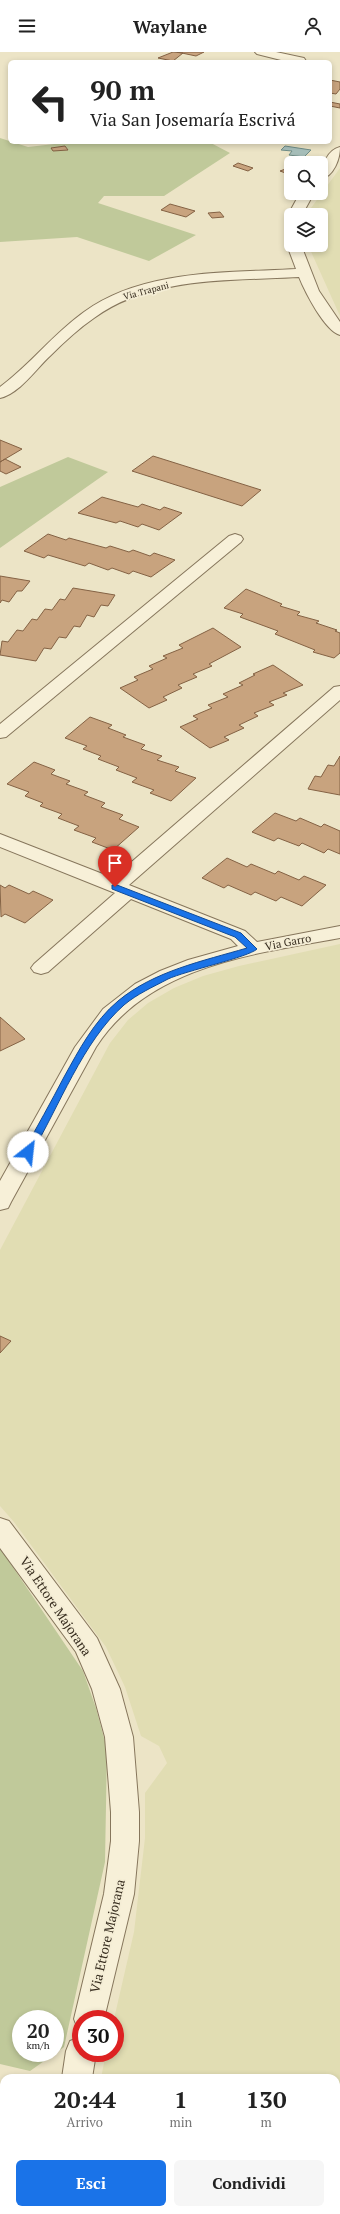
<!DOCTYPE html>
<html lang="it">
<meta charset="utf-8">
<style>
body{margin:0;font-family:"PT Serif",serif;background:#f6f6f6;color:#222;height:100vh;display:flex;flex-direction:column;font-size:15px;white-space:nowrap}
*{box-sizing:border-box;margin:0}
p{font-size:13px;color:#767676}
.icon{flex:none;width:22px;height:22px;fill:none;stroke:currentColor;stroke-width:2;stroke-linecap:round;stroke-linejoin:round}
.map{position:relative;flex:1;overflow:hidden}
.panel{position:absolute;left:0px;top:2022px;width:340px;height:140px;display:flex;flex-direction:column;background:#fff;border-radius:12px 12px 0 0;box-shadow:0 2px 6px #0003}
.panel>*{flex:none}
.hud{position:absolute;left:8px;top:8px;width:324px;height:84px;border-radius:6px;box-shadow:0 2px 6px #0003;background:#fff;color:#222;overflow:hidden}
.controls{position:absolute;left:284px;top:104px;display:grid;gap:8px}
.controls a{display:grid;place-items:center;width:44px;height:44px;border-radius:6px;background:#fff;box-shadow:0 2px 6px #0003;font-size:20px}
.speed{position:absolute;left:12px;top:1958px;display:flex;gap:8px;font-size:20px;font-weight:700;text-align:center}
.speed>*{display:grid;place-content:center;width:52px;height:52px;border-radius:50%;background:#fff;box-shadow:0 2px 6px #0003;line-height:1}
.speed small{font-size:10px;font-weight:400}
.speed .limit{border:6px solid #d22;background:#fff;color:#111}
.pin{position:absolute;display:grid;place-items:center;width:34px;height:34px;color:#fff;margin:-41px -17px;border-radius:50% 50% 50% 0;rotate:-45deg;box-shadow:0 0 4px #0007}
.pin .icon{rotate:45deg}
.me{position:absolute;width:44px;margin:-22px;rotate:29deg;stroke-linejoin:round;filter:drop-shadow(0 0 3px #0008)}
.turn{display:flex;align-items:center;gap:14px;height:84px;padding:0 16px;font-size:18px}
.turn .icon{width:52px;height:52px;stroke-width:2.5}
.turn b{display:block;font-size:28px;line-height:34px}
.eta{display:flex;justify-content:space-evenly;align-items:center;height:68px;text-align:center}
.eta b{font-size:24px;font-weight:700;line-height:28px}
.action{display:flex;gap:8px;margin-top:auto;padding:8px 16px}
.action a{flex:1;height:46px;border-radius:6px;background:#1a73e8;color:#fff;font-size:16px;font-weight:700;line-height:46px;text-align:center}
.action a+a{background:#f6f6f6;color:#222}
header{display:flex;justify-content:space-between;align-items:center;height:52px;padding:0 16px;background:#fff;font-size:18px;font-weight:700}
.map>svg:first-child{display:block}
.farmland{fill:#e1ddb3}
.green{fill:#c0c99a;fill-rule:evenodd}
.water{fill:#a7bfba;stroke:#6e8d88}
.building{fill:#c8a37e;stroke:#846244}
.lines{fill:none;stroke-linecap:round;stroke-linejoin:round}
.minor-casing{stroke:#86765c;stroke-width:2}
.minor{fill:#f7f0d8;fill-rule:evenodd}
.route{fill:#1a73e8;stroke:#114b97}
.labels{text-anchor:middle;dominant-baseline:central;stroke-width:3.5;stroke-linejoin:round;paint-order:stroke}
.far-street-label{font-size:9px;fill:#372d1f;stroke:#f4edd5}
.street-label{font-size:11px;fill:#372d1f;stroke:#f4edd5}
.near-street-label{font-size:13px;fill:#372d1f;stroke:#f4edd5}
</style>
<header><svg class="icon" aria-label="menu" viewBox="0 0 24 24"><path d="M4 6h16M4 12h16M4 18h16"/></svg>Waylane<svg class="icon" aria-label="person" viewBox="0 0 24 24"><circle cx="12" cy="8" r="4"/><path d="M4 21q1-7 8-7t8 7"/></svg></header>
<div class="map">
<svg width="340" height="2162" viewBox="0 0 340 2162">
<rect width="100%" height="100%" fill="#ece4c6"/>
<path class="farmland" d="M340 116V264L308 193H321V163H309L311 156Z
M340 892V2162H139L137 2158H336V2026H101L106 2001H115L114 1967 134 1880 145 1786V1741L167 1711 159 1694 141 1684 125 1635 106 1595 14 1470 0 1454V1198L110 991 128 968 148 951 174 936 203 924 239 914Z"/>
<path class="green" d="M0 86 28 95 72 90H209L230 101 164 144H104L98 151 196 183 149 209 77 185 0 190Z
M68 405 108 420 0 496V435Z
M0 1496 83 1619 96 1656 107 1697 105 1810 64 1995 30 2019 0 2012ZM21 1967H55V2001H21Z
M0 2041 4 2042V2158H47L49 2162H0Z"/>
<path class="water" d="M285 94 311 98 304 105 289 103 292 99 281 98Z"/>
<path class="building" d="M173 0 183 1 173 9 158 6Z
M177 0H204L196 4Z
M330 28 340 30V37L336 42 330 41Z
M330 50 340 52V56L330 54Z
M65 94 68 98 53 99 51 96Z
M238 111 253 116 248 119 233 114Z
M288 116 291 117V121L288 122 280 119Z
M170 152 195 159 186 165 161 158Z
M220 160 224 165 212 166 208 161Z
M0 388 22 397 0 410Z
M153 404 261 438 242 454 132 419Z
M5 407 21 415 6 422 0 419V410Z
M102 445 138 455 142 452 160 458 164 455 182 461 159 478 142 472 138 475 120 469 116 471 78 461Z
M48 482 66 488 69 486 106 496 110 494 129 500 133 498 150 504 154 501 175 508 151 525 133 519 129 522 112 516 108 518 89 511 85 514 48 503 44 506 24 499Z
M0 524 30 529 22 539H17L9 550 2 548 0 551Z
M73 536 115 543 108 554 101 553 94 565 87 563 80 575 74 574 66 586 59 585 51 597 44 596 36 609 0 603 2 589 8 590 17 578 23 579 32 567 37 568 45 557 52 558 60 547 65 548Z
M246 537 282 552 280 554 300 560 297 563 319 569 316 571 337 578 335 579 340 581V601L334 606 313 600 315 598 275 582 278 579 240 565 243 562 224 556Z
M213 576 241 595 209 612 212 614 193 622 197 625 178 633 182 636 163 645 167 648 149 656 120 636 138 628 134 625 153 617 149 614 167 606 163 604 183 596 179 593Z
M273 613 303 633 283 641 287 643 269 650 274 653 254 661 258 664 239 673 244 676 224 685 229 688 210 696 180 675 198 667 193 664 212 656 208 653 228 645 223 642 243 633 239 631 255 623 253 622Z
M90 665 112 673 108 676 126 683 123 685 145 693 141 697 162 704 157 708 179 715 175 719 196 726 171 749 150 741 154 738 132 730 137 726 116 718 119 715 98 707 101 704 83 697 87 694 65 686Z
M340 704V743L308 737 315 724 321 725 328 713 334 714Z
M34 710 55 718 51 722 70 729 66 732 88 740 84 743 105 751 101 755 123 763 119 767 139 775 113 798 92 790 96 786 74 778 79 774 58 766 62 762 40 754 43 751 25 744 29 740 7 732Z
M275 761 296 769 300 766 321 775 324 772 340 779V802L328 797 324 801 302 791 299 794 278 786 274 789 252 780Z
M227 806 247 815 251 812 275 822 278 819 299 828 304 824 326 833 302 854 281 845 276 849 255 840 251 843 228 833 224 836 202 826Z
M0 833 5 836 9 833 29 842 33 839 53 848 25 871 5 862 1 865Z
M0 965 25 987 0 999Z
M0 1284 11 1289 0 1301Z"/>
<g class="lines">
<g class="minor-casing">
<path id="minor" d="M255 0H276L304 6 306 9 289 10 257 2Z
M340 95C340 107 334 124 321 127 321 115 327 98 340 95Z
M300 141H314L302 163H291L290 166 288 163Z
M289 190H291V193H301L319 239 340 270V283C325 279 305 240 299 225 232 229 151 224 94 266 78 277 64 290 50 304 36 317 19 342 0 346V335C30 313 53 282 84 260 143 217 226 221 296 217L287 193Z
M235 482 241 484 243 487 241 490 6 685 0 686V672L229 484Z
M340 634V648L129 833 245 879 257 890 340 874V886C253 902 148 914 96 995L11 1150 8 1156 0 1158V1129L75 995 103 957 135 932 160 919 188 908 238 894 231 887 131 847 48 920 41 922 34 920 31 916 34 912 115 841 0 795V782L113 826 334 635Z
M0 1466 9 1469 97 1586 120 1637 133 1685 139 1760V1789L134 1842 104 1967H81V1978L78 1977 74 1967 104 1842 111 1789V1760L105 1685 92 1637 76 1600 0 1496Z
M81 1985V2001H96L92 2026H62L66 1999 70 1989Z
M81 2158H113L114 2162H82Z"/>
</g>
<use href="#minor" class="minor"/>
</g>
<path class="route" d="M112 833H117L241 881 257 897C249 905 185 919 168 927 153 935 137 942 124 953 83 989 59 1055 31 1102H24L23 1100C37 1075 51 1050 64 1025 79 998 94 969 118 949 154 919 203 909 247 896L235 885 112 837Z"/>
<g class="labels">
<g class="far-street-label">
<text transform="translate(146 239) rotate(-15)">Via Trapani</text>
</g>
<g class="street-label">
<text transform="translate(288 890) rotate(-11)">Via Garro</text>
</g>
<g class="near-street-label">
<text transform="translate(56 1554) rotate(56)">Via Ettore Majorana</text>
<text transform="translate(107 1884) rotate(-77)">Via Ettore Majorana</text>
</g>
</g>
</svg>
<div class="controls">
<a><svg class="icon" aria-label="search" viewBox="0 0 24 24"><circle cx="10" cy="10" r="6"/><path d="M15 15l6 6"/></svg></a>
<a><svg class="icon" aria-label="layers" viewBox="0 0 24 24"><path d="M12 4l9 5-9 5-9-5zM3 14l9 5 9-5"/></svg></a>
</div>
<div class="speed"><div>20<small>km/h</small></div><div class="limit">30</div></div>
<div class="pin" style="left:115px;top:835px;background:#d93025"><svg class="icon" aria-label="arrive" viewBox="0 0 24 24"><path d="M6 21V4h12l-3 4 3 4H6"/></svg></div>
<svg class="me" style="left:28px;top:1100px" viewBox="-20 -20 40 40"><circle r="19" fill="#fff"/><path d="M0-13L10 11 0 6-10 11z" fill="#1a73e8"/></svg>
<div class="hud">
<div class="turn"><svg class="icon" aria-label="left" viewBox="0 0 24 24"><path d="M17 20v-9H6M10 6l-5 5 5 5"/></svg><div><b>90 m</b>Via San Josemaría Escrivá</div></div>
</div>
<section class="panel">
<div class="eta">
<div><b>20:44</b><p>Arrivo</p></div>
<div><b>1</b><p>min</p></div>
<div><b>130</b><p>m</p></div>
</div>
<div class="action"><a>Esci</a><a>Condividi</a></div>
</section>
</div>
